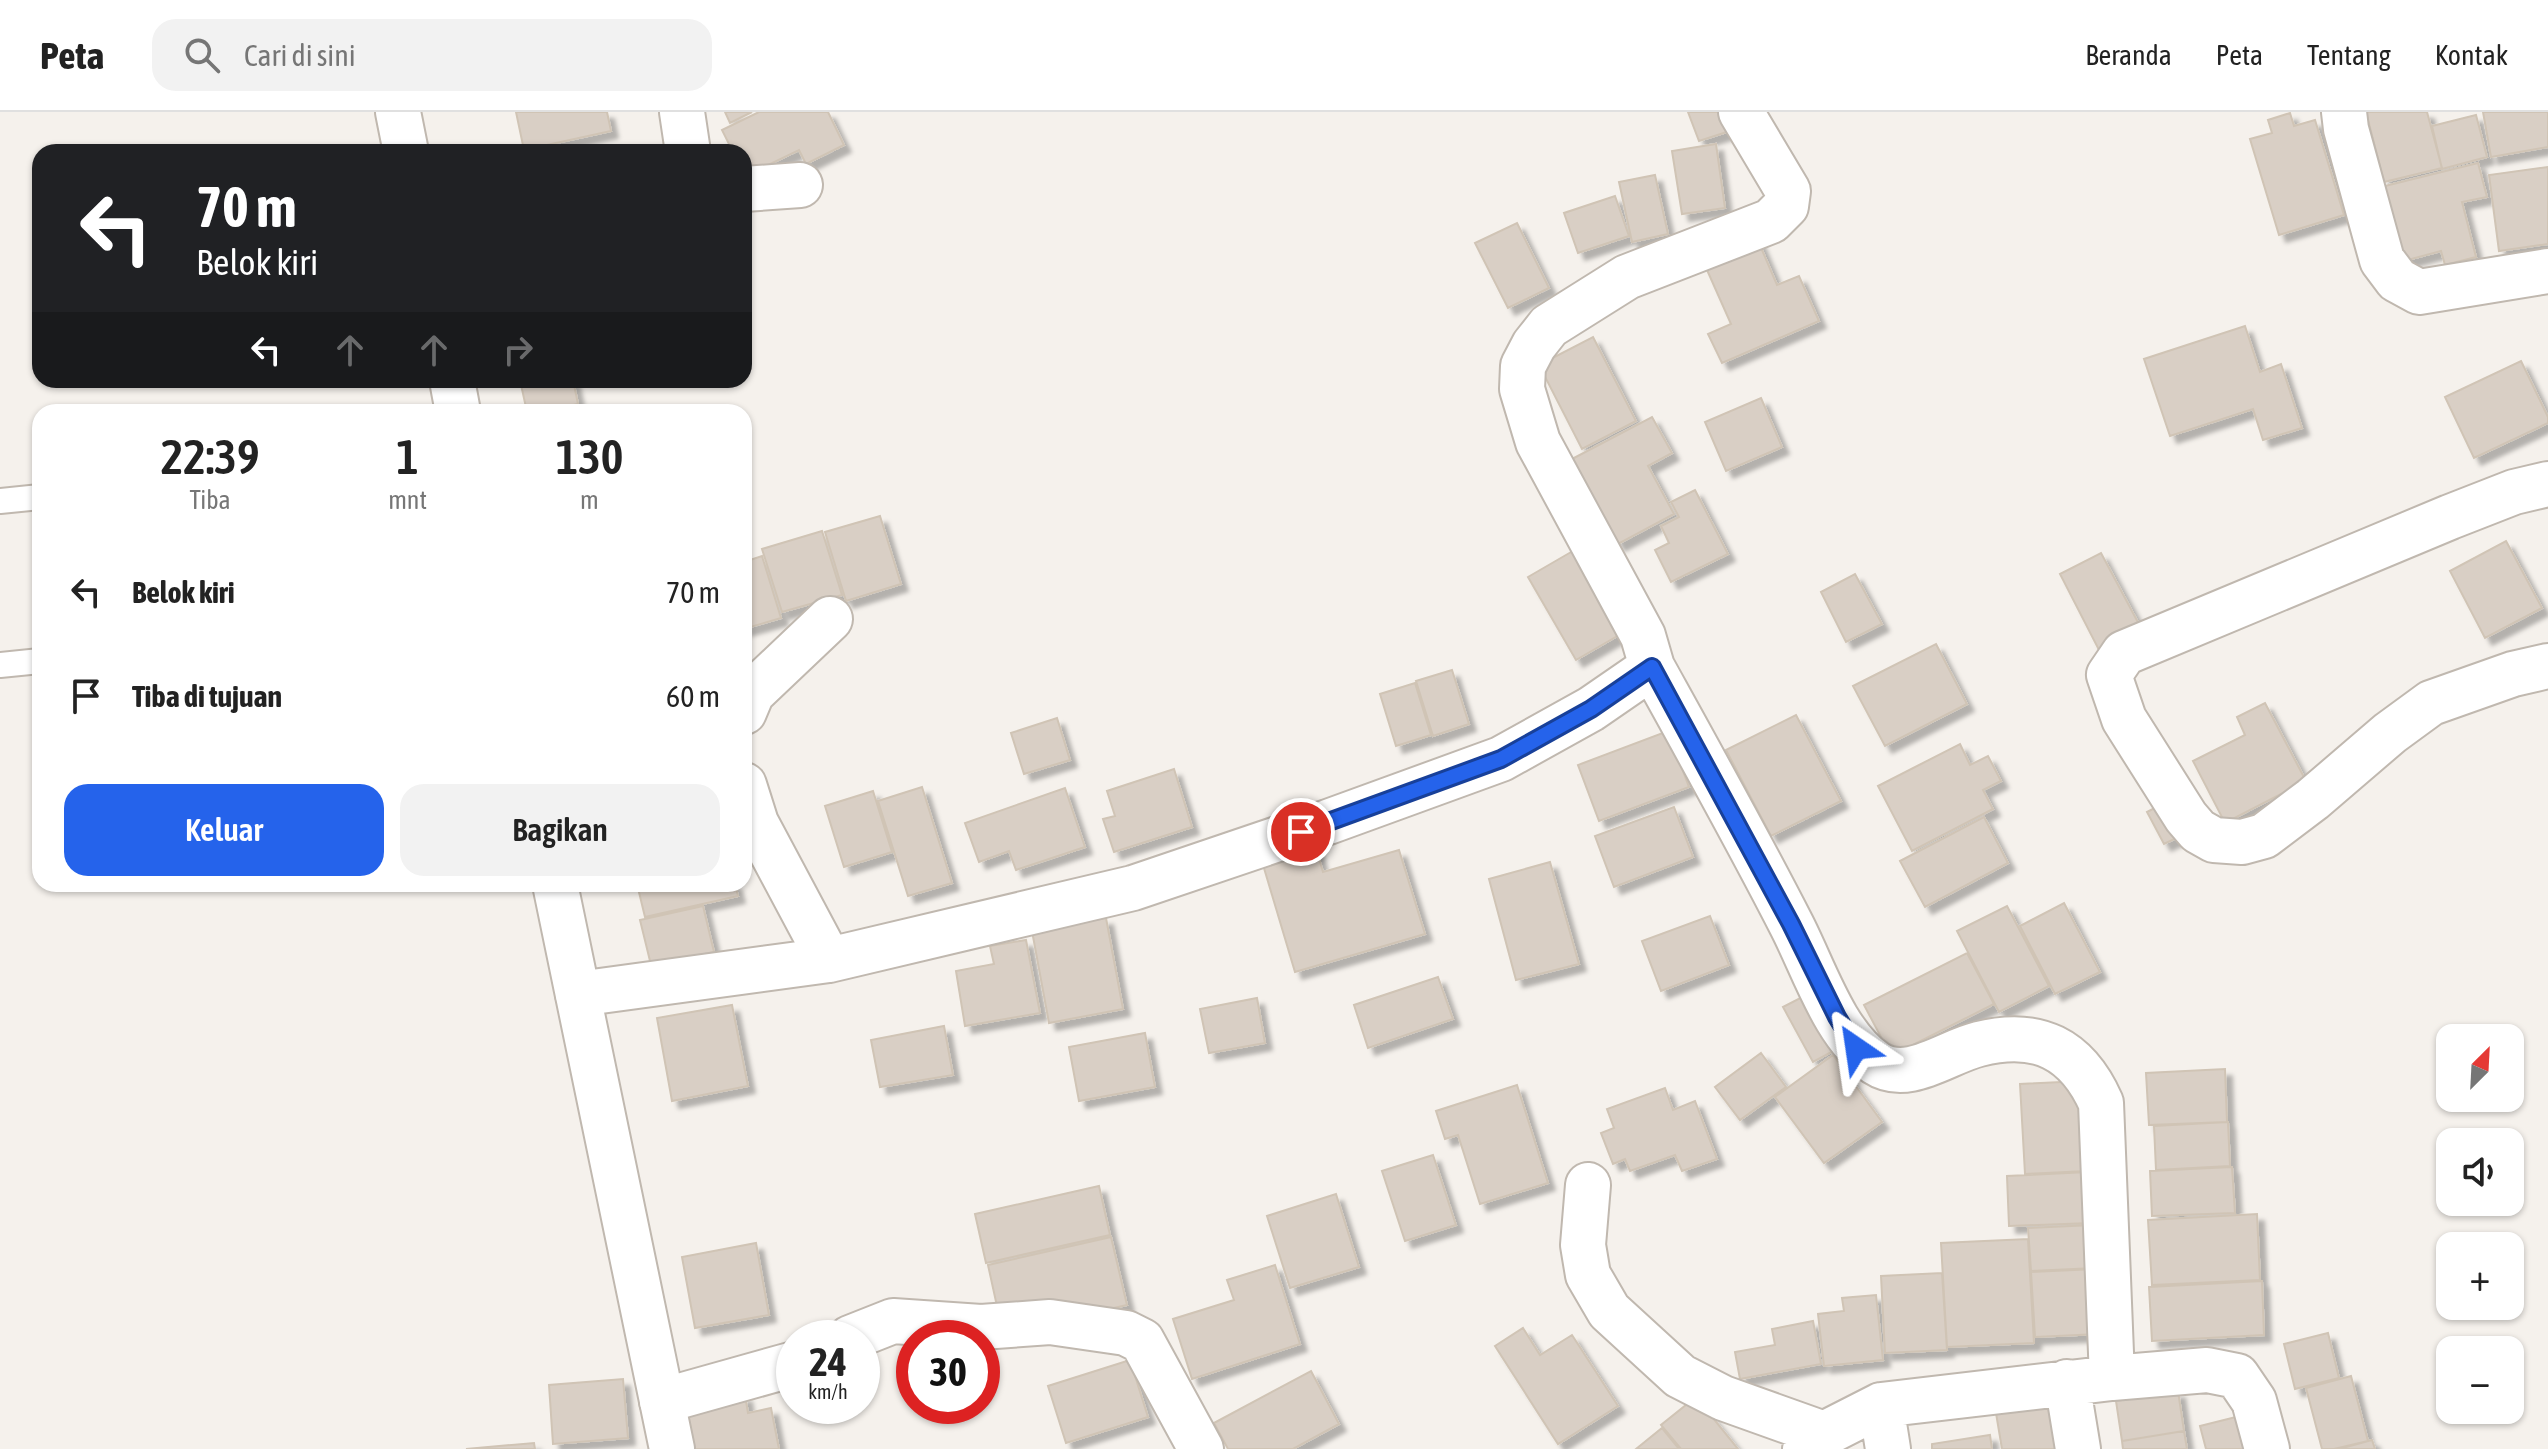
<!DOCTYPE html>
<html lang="id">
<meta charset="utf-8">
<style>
body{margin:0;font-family:"Asap Condensed",sans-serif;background:#f2f2f2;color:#222;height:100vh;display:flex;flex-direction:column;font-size:30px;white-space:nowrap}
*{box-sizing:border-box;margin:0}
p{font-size:26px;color:#767676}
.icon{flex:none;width:44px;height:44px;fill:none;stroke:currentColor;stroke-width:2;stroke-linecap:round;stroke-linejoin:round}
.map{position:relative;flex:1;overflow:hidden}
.panel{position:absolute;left:32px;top:292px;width:720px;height:488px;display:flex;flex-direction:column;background:#fff;border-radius:24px;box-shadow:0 2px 6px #0004}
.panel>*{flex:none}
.top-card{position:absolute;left:32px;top:32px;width:720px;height:244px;border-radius:24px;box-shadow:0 2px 6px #0004;background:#202124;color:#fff;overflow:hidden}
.needle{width:52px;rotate:24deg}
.buttons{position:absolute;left:2436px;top:912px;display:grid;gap:16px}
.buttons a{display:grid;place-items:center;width:88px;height:88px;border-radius:16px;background:#fff;box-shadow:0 2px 6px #0004;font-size:40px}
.speed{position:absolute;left:776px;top:1208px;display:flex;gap:16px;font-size:40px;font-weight:700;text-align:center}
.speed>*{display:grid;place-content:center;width:104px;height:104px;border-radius:50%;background:#fff;box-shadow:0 2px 6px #0004;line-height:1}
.speed small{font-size:20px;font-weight:400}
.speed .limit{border:12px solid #d22;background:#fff;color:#111}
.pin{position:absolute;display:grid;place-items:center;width:68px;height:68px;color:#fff;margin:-34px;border:4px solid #fff;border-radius:50%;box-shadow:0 2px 8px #0007}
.me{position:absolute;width:88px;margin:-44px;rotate:328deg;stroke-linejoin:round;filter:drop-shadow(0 0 6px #0008)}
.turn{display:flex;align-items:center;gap:28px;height:168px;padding:0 32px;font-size:36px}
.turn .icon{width:104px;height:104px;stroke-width:2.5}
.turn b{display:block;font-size:56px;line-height:68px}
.lanes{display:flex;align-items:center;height:76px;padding:0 32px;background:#0003;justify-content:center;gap:40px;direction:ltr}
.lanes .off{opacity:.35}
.eta{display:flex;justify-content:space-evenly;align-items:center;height:136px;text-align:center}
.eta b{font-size:48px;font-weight:600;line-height:56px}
.cta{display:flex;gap:16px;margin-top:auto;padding:16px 32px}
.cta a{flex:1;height:92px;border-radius:24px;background:#2563eb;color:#fff;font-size:32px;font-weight:600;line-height:92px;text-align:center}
.cta a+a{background:#f2f2f2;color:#222}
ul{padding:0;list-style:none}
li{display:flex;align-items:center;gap:24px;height:104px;padding:0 32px}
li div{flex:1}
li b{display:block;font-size:30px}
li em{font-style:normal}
header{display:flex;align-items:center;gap:48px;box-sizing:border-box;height:112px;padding:0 40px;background:#fff;border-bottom:2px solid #e0e0e0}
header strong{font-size:38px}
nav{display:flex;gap:44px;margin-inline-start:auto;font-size:28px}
.search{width:560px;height:72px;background:#f2f2f2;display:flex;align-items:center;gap:20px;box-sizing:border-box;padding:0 28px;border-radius:24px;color:#767676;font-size:30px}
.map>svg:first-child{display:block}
.building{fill:#d9cfc5;stroke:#d0c4b5;stroke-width:2;filter:url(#shadow)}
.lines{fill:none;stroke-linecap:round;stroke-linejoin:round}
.service-casing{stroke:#c0b8af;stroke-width:28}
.minor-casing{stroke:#c0b8af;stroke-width:48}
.tertiary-casing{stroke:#c0b8af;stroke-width:48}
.service{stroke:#fff;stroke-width:24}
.minor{stroke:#fff;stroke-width:44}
.tertiary{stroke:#fff;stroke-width:44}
.route-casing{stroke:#184099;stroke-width:20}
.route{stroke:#2563eb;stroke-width:14}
</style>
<header>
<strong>Peta</strong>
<div class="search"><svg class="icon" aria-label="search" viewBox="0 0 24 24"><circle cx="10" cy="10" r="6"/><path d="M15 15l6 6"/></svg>Cari di sini</div>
<nav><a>Beranda</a><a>Peta</a><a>Tentang</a><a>Kontak</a></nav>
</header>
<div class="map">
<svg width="2548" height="1337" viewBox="0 0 2548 1337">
<defs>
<filter id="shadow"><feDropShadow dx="7" dy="7" stdDeviation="2" flood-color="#0004"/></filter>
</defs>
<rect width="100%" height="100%" fill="#f5f1ec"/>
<path class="building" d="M516 0H607L611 19 524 38Z
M725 0H752L730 11Z
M759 0H828L844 33 806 52 799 38 745 64 744 40H733L722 18Z
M1688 0H1730L1736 17 1699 29Z
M2366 0H2427L2442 56 2384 70Z
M2483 0H2548V35L2491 45Z
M2290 1 2294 14 2315 8 2344 103 2279 123 2250 27 2272 21 2268 8Z
M2476 3 2487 45 2442 57 2432 14Z
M1716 32 1725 96 1682 102 1672 39Z
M2478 51 2487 85 2462 90 2476 145 2445 153 2441 139 2404 149 2385 74Z
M2548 55V132L2499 139 2489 63Z
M1655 63 1668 122 1632 130 1619 70Z
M1615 84 1629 124 1578 141 1564 101Z
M1517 111 1549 176 1508 196 1475 131Z
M1756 124 1777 173 1799 164 1819 209 1722 251 1708 222 1731 212 1707 158 1737 145Z
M2245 214 2260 260 2281 252 2302 316 2263 328 2253 297 2170 324 2144 247Z
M1593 225 1636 309 1582 337 1539 253Z
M2521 249 2548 305V311L2474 346 2445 285Z
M520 268H573L578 292 541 300H527Z
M1761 286 1782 335 1726 359 1705 310Z
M1652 305 1672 341 1648 354 1674 402 1618 432 1572 347Z
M1695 378 1728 442 1671 470 1655 438 1669 431 1661 414 1679 405 1671 390Z
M880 404 901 472 846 489 825 420Z
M822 419 842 483 782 500 762 437Z
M2506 429 2542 496 2485 526 2450 459Z
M1578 436 1626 519 1576 548 1528 465Z
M2101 441 2141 516 2099 538 2060 462Z
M762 444 781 506 744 517V450Z
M1855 462 1882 512 1846 530 1821 480Z
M1936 532 1967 592 1885 634 1853 574Z
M1452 558 1469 612 1433 624 1416 569Z
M1415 571 1431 623 1396 634 1380 582Z
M2265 591 2306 669 2225 711 2193 649 2245 623 2237 605Z
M1796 603 1841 689 1771 724 1726 638Z
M1057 606 1070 648 1024 662 1011 621Z
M1668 619 1689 675 1599 709 1578 653Z
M1960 632 1970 653 1988 644 2001 669 1983 678 1993 697 1912 739 1878 674Z
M1174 657 1192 715 1114 740 1103 707 1115 704 1107 679Z
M922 675 952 771 908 784 878 689Z
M1065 676 1085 735 1016 758 1009 739 979 750 965 711Z
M873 679 892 740 844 755 825 694Z
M2170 688 2187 721 2164 732 2147 700Z
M1674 695 1693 745 1614 775 1595 724Z
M1984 705 2008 751 1925 795 1900 749Z
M1311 720 1323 760 1399 738 1425 822 1295 860 1258 736Z
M1550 750 1579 852 1516 868 1489 767Z
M637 772H735L738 784 645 805Z
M2064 791 2100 860 2055 882 2020 814Z
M703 794 714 840 651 853 640 808Z
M2007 794 2049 874 1999 900 1957 819Z
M1710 804 1729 853 1661 879 1642 829Z
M1106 806 1123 897 1049 911 1032 819Z
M1026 828 1040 901 965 914 956 859 994 852 990 834Z
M1967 841 1994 892 1891 944 1864 893Z
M1438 865 1453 907 1368 936 1354 893Z
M1808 882 1839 936 1813 950 1783 895Z
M1257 886 1265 931 1209 941 1200 897Z
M732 893 748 974 672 989 657 906Z
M944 914 953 963 880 975 871 928Z
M1145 921 1155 975 1079 989 1069 935Z
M1761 941 1786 975 1740 1008 1715 975Z
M1833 943 1882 1010 1824 1051 1775 985Z
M2225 957 2227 1010 2149 1013 2146 961Z
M2083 969 2087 1059 2025 1062 2020 972Z
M1517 973 1548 1071 1480 1092 1458 1023 1445 1027 1436 999Z
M1665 976 1673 998 1695 989 1717 1047 1682 1059 1675 1043 1630 1059 1625 1047 1613 1052 1601 1021 1614 1016 1607 997Z
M2228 1010 2230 1054 2156 1058 2154 1014Z
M1433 1043 1456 1113 1405 1129 1382 1059Z
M2232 1055 2235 1101 2152 1104 2150 1059Z
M2088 1060 2091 1111 2009 1114 2007 1064Z
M1099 1074 1110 1123 986 1151 975 1102Z
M1336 1082 1359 1155 1290 1176 1267 1104Z
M2257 1102 2260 1168 2152 1173 2148 1108Z
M2093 1113 2095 1156 2031 1159 2028 1116Z
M1111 1125 1127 1193 1074 1205 1000 1208 988 1153Z
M2028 1127 2034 1231 1947 1235 1941 1131Z
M756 1131 769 1203 695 1216 682 1145Z
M1275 1153 1300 1232 1192 1267 1173 1207 1234 1188 1227 1168Z
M2096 1157 2099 1222 2035 1225 2031 1160Z
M1942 1161 1947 1238 1885 1241 1881 1164Z
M2262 1169 2264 1223 2152 1229 2149 1175Z
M1876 1183 1883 1248 1824 1254 1818 1202 1844 1199 1842 1186Z
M1813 1209 1821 1252 1740 1267 1735 1240 1775 1233 1772 1217Z
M1523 1216 1540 1243 1572 1223 1618 1294 1558 1332 1495 1234Z
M2328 1221 2339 1266 2295 1277 2284 1232Z
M1130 1248 1148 1305 1066 1331 1048 1274Z
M1311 1259 1339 1312 1293 1337H1228L1214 1311Z
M2351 1264 2368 1329 2334 1337H2322L2306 1276Z
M623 1267 628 1326 553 1332 549 1273Z
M2178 1279 2184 1319 2122 1329 2116 1289Z
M745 1283 748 1301 771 1296 779 1337H695L686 1294Z
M1696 1285 1738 1337H1681L1661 1313Z
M2057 1285 2065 1337H2002L1995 1295Z
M2248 1302 2257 1337H2206L2200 1314Z
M1662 1316 1679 1337H1636Z
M2184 1319 2187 1337H2123L2122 1329Z
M1990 1323 1992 1337H1932V1332Z
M2372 1328 2375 1337H2339Z
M534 1331 535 1337H466Z"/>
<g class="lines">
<g class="service-casing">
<path id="service" d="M0 389 40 385
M0 553 40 549"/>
</g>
<g class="minor-casing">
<path id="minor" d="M682 0 688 40
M1741 0 1788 79 1786 94 1771 109 1627 165 1549 214 1534 233 1523 254 1522 277 1538 330 1643 524 1652 555C1699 640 1747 726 1791 812 1814 856 1834 923 1876 951 1908 972 1946 940 1979 932 2038 917 2077 937 2101 991L2112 1266
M2344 0 2346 17 2382 148 2397 168 2419 180 2548 159
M744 77 800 73
M2548 372 2514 380 2450 405 2124 541 2109 563 2124 607 2186 705 2198 719 2214 728 2242 730 2264 724 2313 687 2390 621 2431 591 2513 562 2548 554
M744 600 752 581 830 507
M744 673 756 711 829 848
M578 882 829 848 1133 776 1328 710 1501 647 1591 597 1652 555
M1588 1073 1583 1133 1588 1163 1609 1199 1680 1264 1723 1286 1824 1322
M850 1226 893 1209 981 1215 1050 1210 1126 1221 1142 1229 1201 1337
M2067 1270 2078 1337
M662 1289 794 1252
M1881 1293 1888 1337
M1805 1337 1824 1322 1881 1293 2112 1266 2207 1258 2237 1264 2254 1289 2267 1337"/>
</g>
<g class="tertiary-casing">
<path id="tertiary" d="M398 0 406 40
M452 268 458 300
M555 772 672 1337"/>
</g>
<use href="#service" class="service"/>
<use href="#minor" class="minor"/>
<use href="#tertiary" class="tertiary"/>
</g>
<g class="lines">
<g class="route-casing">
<path id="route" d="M1301 720 1501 647 1591 597 1652 555 1791 812 1837 905 1856 936"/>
</g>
<use href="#route" class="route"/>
</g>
</svg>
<div class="buttons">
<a><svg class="needle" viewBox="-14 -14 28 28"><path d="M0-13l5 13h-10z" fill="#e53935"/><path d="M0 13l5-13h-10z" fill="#767676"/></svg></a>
<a><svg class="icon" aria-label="sound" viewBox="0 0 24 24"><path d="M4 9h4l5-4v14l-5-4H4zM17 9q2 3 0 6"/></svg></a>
<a>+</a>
<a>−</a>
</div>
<div class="speed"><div>24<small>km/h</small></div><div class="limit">30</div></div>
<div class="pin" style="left:1301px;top:720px;background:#d93025"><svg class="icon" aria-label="arrive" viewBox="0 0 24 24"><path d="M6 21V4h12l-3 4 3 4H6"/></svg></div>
<svg class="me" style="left:1856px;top:936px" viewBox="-20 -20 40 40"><path d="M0-17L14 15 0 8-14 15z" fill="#2563eb" stroke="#fff" stroke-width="4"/></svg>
<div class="top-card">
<div class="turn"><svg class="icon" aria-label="left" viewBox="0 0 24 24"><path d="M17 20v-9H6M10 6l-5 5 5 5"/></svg><div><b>70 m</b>Belok kiri</div></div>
<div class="lanes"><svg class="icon" aria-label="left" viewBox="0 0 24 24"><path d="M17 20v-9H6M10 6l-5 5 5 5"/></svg><svg class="icon off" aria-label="ahead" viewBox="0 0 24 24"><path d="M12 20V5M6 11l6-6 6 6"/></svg><svg class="icon off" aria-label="ahead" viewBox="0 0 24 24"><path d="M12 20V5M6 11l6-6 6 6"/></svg><svg class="icon off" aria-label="right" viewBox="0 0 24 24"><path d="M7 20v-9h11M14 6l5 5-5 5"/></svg></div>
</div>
<section class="panel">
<div class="eta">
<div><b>22:39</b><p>Tiba</p></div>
<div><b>1</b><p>mnt</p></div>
<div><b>130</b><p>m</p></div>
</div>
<ul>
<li><svg class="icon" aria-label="left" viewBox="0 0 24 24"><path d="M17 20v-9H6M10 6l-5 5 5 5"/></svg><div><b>Belok kiri</b></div><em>70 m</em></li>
<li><svg class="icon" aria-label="arrive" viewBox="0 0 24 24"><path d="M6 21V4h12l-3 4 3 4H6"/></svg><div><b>Tiba di tujuan</b></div><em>60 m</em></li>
</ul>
<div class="cta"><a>Keluar</a><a>Bagikan</a></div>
</section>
</div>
